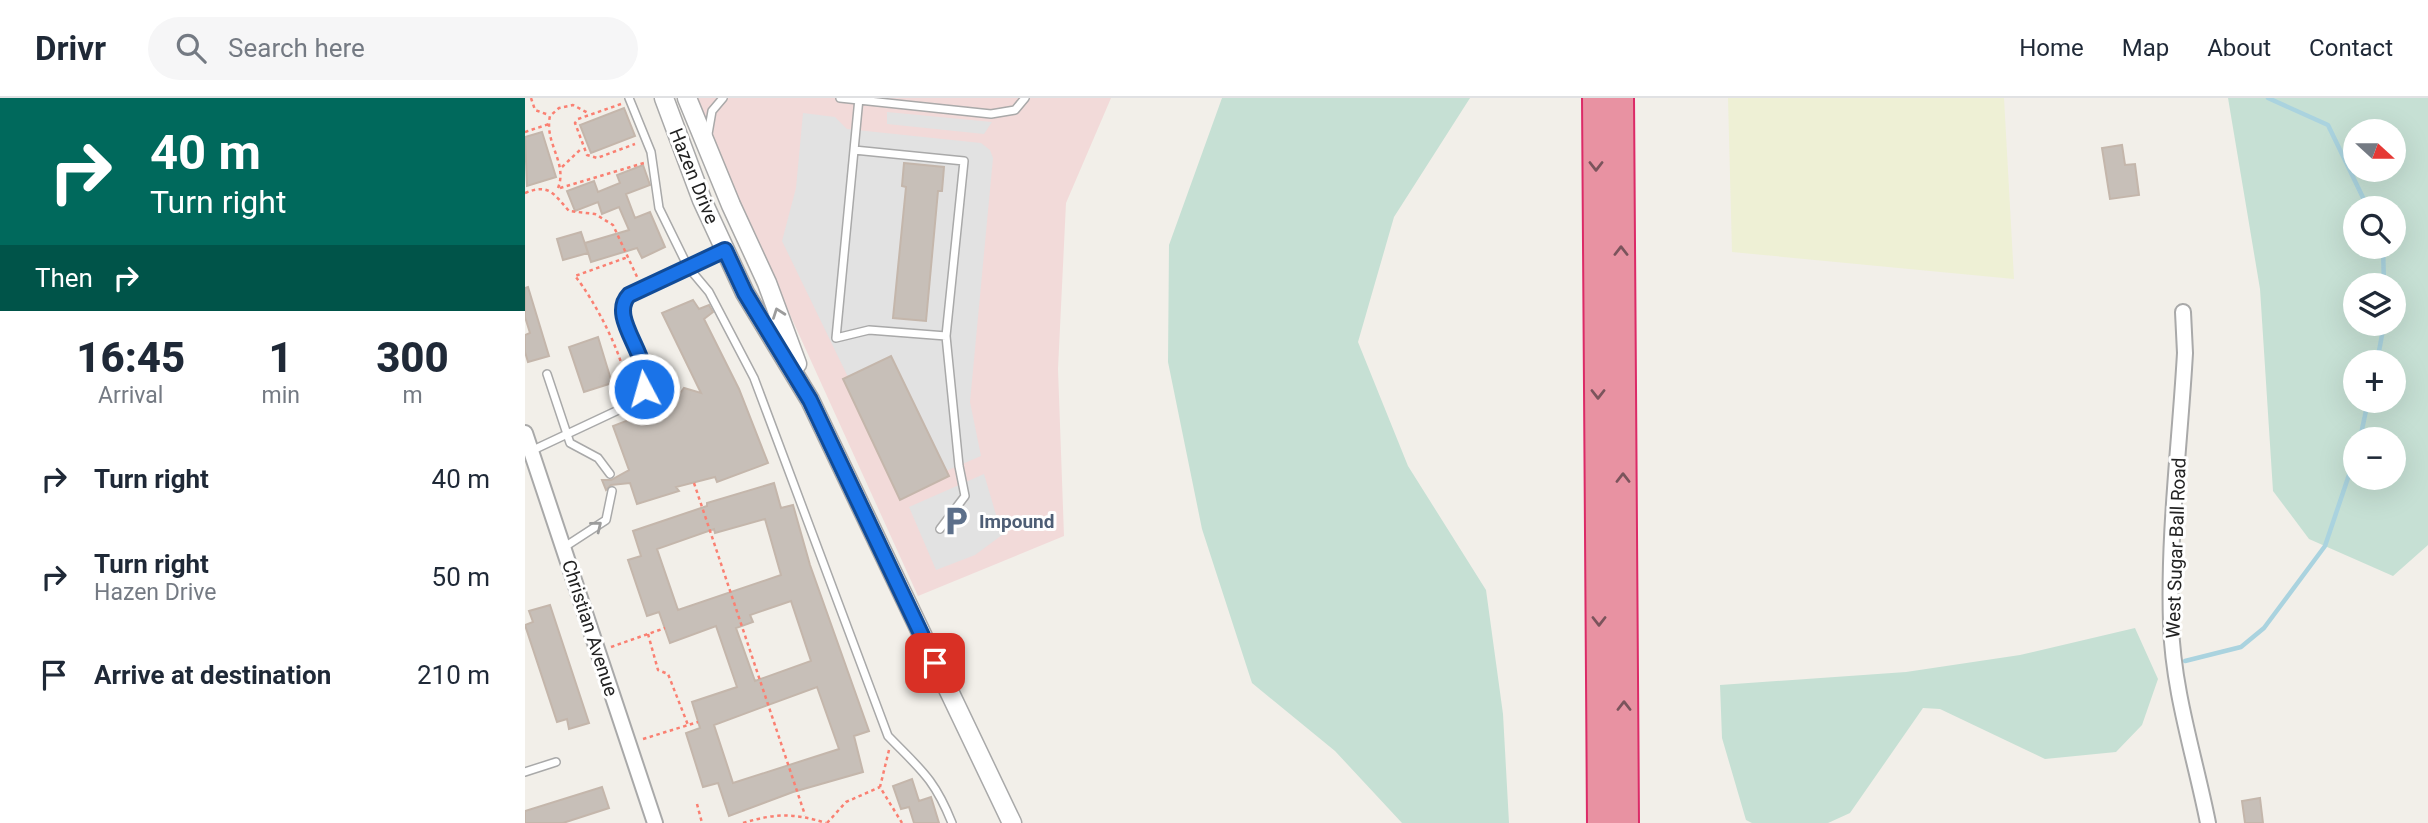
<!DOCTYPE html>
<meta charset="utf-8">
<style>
body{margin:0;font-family:Roboto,sans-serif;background:#f6f6f7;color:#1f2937;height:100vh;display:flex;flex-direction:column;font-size:26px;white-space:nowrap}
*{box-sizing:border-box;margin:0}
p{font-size:23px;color:#747a83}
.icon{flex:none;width:38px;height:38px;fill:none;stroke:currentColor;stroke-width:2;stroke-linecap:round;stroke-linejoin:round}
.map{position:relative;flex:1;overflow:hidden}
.drawer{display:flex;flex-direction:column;background:#fff;width:525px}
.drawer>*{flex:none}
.hud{background:#00695c;color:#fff;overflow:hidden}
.needle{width:46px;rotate:111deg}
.tools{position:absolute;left:1818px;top:21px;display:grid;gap:14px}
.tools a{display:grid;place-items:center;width:63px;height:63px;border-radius:50%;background:#fff;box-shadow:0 7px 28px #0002;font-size:35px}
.pin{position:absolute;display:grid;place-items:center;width:60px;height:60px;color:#fff;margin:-30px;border-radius:14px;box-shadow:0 4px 10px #0006}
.me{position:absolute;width:77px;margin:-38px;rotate:354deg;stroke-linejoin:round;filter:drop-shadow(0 0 5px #0008)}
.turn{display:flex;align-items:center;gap:24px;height:147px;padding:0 35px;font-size:32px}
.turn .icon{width:91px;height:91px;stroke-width:2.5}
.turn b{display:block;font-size:49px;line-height:60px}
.then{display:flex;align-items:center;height:66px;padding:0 35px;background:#0003;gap:14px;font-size:26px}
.eta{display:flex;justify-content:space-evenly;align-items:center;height:119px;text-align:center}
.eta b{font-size:42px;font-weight:800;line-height:49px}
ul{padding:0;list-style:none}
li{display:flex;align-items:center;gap:21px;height:98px;padding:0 35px}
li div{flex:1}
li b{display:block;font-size:26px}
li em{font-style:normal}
header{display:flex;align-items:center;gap:42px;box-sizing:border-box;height:98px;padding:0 35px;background:#fff;border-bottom:2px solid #e0e1e3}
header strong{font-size:33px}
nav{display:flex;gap:38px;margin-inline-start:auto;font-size:24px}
.search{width:490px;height:63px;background:#f6f6f7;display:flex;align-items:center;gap:18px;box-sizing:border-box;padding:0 24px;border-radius:38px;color:#747a83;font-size:26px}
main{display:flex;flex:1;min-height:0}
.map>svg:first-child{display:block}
.commercial{fill:#f2dad9}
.farmland{fill:#eef0d5}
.wetland{fill:#c6e0d4;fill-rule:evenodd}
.parking{fill:#e2e2e2}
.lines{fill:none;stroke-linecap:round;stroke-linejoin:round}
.stream{stroke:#aad3df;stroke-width:4.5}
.building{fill:#c7bfb8;stroke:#c4b6ab;stroke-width:2;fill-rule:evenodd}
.service-casing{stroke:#a9a9a9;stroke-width:10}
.minor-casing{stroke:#a9a9a9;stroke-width:18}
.tertiary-casing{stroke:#a9a9a9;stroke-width:21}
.motorway-casing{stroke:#dc2a67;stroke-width:30}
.path{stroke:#fa8072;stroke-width:2.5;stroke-dasharray:3.5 3.5;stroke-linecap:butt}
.service{stroke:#fff;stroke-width:7}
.minor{stroke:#fff;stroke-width:14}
.tertiary{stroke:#fff;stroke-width:18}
.motorway{stroke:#e892a2;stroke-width:26}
.oneway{stroke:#7b545c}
.oneway2{stroke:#9c9c9c}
.route-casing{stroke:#114b97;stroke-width:18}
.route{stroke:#1a73e8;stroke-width:12}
.labels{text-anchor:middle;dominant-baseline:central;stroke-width:6;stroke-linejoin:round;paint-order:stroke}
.street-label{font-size:19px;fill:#222;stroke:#fff}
.service-label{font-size:19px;font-weight:bold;fill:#4e5e75;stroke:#fff;text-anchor:start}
</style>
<header>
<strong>Drivr</strong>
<div class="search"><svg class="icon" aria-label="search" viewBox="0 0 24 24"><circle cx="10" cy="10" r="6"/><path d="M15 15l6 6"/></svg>Search here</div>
<nav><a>Home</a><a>Map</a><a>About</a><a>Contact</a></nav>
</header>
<main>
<section class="drawer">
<div class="hud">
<div class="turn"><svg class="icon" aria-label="right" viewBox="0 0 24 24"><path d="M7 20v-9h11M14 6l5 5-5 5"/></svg><div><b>40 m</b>Turn right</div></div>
<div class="then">Then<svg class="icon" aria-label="right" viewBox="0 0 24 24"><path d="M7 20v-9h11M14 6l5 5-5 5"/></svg></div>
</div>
<div class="eta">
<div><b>16:45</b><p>Arrival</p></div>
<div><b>1</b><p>min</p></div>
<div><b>300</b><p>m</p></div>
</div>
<ul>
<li><svg class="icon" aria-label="right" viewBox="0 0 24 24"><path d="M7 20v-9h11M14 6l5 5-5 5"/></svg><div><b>Turn right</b></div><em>40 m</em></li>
<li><svg class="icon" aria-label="right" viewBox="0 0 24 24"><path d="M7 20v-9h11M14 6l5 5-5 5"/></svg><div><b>Turn right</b><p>Hazen Drive</p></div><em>50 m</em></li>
<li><svg class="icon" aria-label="arrive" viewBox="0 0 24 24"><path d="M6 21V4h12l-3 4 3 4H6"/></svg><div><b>Arrive at destination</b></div><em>210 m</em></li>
</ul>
</section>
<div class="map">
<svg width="1903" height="725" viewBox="0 0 1903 725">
<rect width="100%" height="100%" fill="#f2efe9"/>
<path class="commercial" d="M171 0H586L541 105 533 271 539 438 393 498 231 142Z"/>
<path class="farmland" d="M1203 0H1479L1489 181 1207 154Z"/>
<path class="wetland" d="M697 0H945L869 119 833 244 883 368 961 492 978 616 984 725H877L810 653 727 585 677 431 643 264 644 147Z
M1703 0H1903V447L1868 478 1784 441 1748 393 1735 191ZM1830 33H1869V72H1830ZM1830 110H1869V149H1830ZM1869 187V226H1830V187ZM1830 264H1869V303H1830ZM1830 341H1869V380H1830Z
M1610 530 1633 581 1617 627 1591 654 1520 661 1415 611 1398 610 1325 715 1303 725H1227L1221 722 1197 640 1195 587 1381 574 1495 557Z"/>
<path class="parking" d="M362 14 467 24 459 36 362 26Z
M278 15 310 19 322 31 456 45 465 52 468 60 445 304 456 358 421 373 323 279 257 143 271 90Z
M459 376 477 437 450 457 411 472 384 409Z"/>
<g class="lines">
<path class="stream" d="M1743 0 1803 27 1843 110
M1858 149 1859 187
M1852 264 1859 226
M1835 341 1843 303
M1660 563 1716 549 1739 530 1800 448 1830 359"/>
</g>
<path class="building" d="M99 10 110 38 66 55 55 27Z
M17 34 31 79 2 88 0 39Z
M1597 47 1600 67 1610 66 1614 97 1585 101 1577 50Z
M379 65 419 69 417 93H413L401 223 368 220 381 89 377 88Z
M118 67 125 87 101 96 110 120 125 114 140 149 117 160 112 150 66 164 60 145 104 132 94 109 77 116 73 104 50 113 42 93 69 83 73 94 95 85 92 77Z
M56 134 63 155 38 162 32 141Z
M3 189 24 258 3 264 0 254V237L5 235 0 219V190Z
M168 202 174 211 184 207 188 214 179 221 214 291 243 365 192 384 190 379 151 389 154 393 112 406 105 385 86 387 81 392 77 382H86L104 372 88 328 148 305 159 290 176 295 137 215Z
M73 239 87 285 59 294 44 249Z
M366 258 424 378 375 402 318 281Z
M249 385 256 410 268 407 285 467 344 633 329 638 338 674 268 694 204 718 193 685 178 689 161 635 175 630 167 604 212 589 191 528 145 545 134 514 122 518 103 462 116 458 108 433 182 408V405ZM240 421 256 477 153 512 132 451 189 431 190 435ZM266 503 286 563 230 583 211 530 228 524 225 517ZM292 589 314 651 208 685 189 627Z
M25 507 64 625 44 631 42 621 32 624 0 527 8 524 4 513Z
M387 681 394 703 406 699 414 725H389L384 709 376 711 368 688Z
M77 689 84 710 38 725H0V713Z
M1735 700 1738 725H1720L1717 703Z"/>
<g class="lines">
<g class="service-casing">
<path id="service" d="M104 0 126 54 134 110 163 169 184 194 229 280 363 638C395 671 409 680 427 725
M315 0 466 16 490 12 500 0
M334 0 311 240 344 232 421 238
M183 36 187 13 198 0
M329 52 439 63 421 238 434 368 440 398 415 431
M22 276 45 345 73 360 85 376
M6 353 104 307C152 262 75 228 104 196L200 152
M38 450 81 422 87 393
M0 674 31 664"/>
</g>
<g class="minor-casing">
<path id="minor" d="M1658 214 1660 255C1655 344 1643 436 1646 526 1648 594 1670 659 1683 725
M0 335 130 725"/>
</g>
<g class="tertiary-casing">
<path id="tertiary" d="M139 0 177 102 220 195 285 302 487 725
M162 0 206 107 242 185 272 266"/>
</g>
<g class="motorway-casing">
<path id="motorway" d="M1071 0 1076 725
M1095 0 1100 725"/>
</g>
<path class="path" d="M6 0 10 12 24 17
M96 6 53 21 50 25 62 57 72 60 110 46
M0 34 24 26
M37 69 57 50
M33 90C43 65 19 45 25 18L34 10 48 7 63 15
M35 90 119 65
M0 95C24 85 29 96 44 113L70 116 88 127 113 181
M102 290C99 258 70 203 50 178L103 159
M169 385 280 717
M123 536 133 572 143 576 163 627
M86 549 140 530
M118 641 173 624
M364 652 355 689 377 725
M172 706 177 725
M218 725C251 715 269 715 301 725
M302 725 321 704 355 689"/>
<use href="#service" class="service"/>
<use href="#minor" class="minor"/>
<use href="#tertiary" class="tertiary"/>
<use href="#motorway" class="motorway"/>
</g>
<defs><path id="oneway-chevron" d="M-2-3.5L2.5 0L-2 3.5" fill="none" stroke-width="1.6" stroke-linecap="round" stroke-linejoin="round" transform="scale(1.75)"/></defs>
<g class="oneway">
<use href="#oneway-chevron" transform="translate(1071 68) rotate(90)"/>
<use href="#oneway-chevron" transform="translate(1096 153) rotate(-90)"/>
<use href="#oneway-chevron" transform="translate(1073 296) rotate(90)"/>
<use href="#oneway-chevron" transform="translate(1098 380) rotate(-90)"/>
<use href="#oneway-chevron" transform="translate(1074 523) rotate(90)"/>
<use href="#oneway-chevron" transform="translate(1099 608) rotate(-90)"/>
</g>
<g class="oneway2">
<use href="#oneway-chevron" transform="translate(253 215) rotate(-110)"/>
<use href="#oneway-chevron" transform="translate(72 428) rotate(-39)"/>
</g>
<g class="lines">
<g class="route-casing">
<path id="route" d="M119 291C128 259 82 220 104 197L200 152 220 195 285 302 410 565"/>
</g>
<use href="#route" class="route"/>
</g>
<defs>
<g id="parking-bare" transform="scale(2.415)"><path d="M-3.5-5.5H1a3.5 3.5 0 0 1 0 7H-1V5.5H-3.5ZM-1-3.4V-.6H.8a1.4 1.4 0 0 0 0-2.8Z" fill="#5c6f8a" stroke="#fff" stroke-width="2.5" paint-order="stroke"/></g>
</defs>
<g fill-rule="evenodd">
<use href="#parking-bare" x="431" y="423"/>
</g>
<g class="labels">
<g class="street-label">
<text transform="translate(169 78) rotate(68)">Hazen Drive</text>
<text transform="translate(1651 450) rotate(-88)">West Sugar Ball Road</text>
<text transform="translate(65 530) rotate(72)">Christian Avenue</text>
</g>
<g class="service-label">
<text x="454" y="423">Impound</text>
</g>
</g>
</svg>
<div class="tools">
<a><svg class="needle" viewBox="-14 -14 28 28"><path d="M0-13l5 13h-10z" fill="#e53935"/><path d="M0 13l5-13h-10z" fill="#747a83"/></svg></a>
<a><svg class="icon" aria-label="search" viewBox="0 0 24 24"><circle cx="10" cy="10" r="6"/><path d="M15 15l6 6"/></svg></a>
<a><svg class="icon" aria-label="layers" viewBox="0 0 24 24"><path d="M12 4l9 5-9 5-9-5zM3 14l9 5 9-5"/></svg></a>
<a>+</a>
<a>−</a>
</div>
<div class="pin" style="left:410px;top:565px;background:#d93025"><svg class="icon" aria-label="arrive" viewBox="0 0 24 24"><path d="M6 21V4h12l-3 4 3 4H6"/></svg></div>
<svg class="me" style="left:119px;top:291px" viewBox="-20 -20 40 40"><circle r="17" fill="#1a73e8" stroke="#fff" stroke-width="3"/><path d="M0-11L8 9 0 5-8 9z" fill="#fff"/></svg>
</div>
</main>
